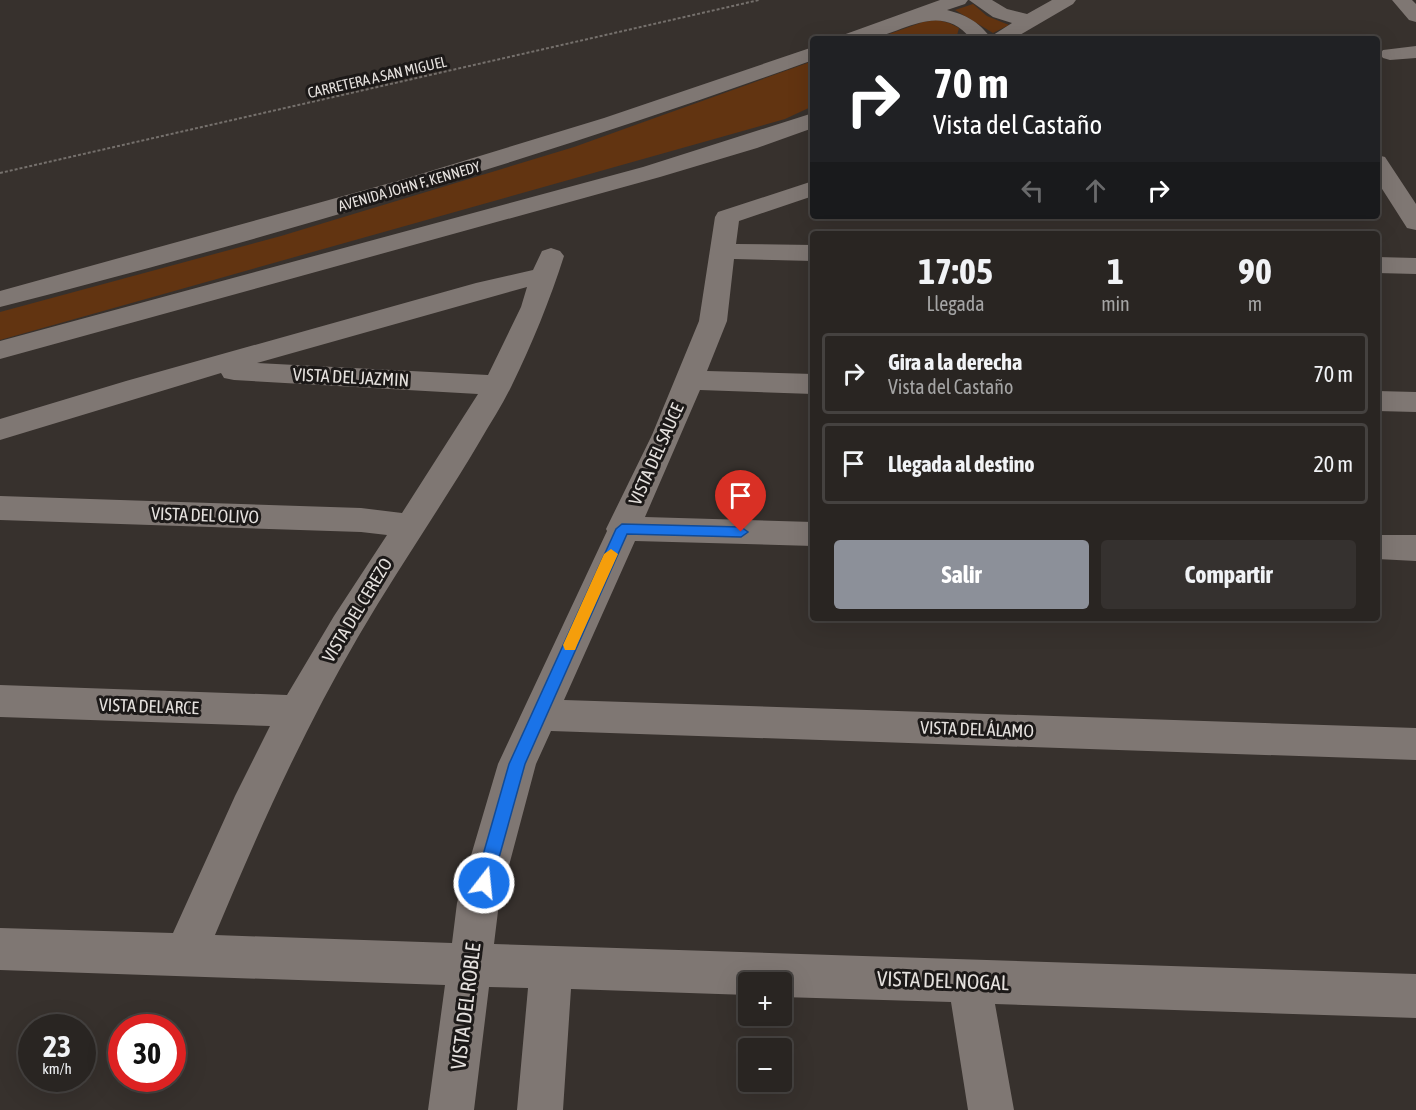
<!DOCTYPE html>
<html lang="es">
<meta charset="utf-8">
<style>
body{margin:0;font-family:"Asap Condensed",sans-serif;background:#35312f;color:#f1f3f6;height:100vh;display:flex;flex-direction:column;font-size:22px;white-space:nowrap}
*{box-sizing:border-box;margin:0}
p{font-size:20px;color:#a5a5a5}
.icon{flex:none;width:33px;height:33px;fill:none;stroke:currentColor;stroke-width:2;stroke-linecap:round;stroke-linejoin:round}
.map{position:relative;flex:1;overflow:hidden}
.panel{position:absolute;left:810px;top:231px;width:570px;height:390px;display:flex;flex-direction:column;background:#292522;border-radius:6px;box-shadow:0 6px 24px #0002,0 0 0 2px #454240}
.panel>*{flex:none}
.top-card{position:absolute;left:810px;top:36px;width:570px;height:183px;border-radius:6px;box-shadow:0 6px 24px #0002,0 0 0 2px #454240;background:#202124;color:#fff;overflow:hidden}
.buttons{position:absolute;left:738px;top:972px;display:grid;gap:12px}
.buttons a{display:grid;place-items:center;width:54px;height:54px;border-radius:6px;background:#292522;box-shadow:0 6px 24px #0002,0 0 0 2px #454240;font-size:30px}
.speed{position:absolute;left:18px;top:1014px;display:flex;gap:12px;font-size:30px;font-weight:700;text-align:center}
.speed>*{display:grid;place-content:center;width:78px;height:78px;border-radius:50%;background:#292522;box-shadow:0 6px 24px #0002,0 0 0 2px #454240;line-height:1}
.speed small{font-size:15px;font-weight:400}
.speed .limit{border:9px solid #d22;background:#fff;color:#111}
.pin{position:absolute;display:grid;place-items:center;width:51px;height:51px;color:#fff;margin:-62px -26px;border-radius:50% 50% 50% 0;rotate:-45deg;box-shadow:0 0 6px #0007}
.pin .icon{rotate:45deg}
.me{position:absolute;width:66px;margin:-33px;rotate:16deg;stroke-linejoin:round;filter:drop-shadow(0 0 4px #0008)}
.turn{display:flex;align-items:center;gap:21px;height:126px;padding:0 24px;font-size:27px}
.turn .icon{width:78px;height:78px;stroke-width:2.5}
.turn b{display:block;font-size:42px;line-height:51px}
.lanes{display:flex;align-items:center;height:57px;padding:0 24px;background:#0003;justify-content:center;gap:30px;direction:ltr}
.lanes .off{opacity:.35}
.eta{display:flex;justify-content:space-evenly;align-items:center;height:102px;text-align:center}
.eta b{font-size:36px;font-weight:700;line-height:42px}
.cta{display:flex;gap:12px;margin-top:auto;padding:12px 24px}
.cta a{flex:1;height:69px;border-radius:6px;background:#8c9099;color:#fff;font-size:24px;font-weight:700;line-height:69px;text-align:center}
.cta a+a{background:#35312f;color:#f1f3f6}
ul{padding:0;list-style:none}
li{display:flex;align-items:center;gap:18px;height:81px;margin:0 12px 9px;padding:0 12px;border:3px solid #454240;border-radius:6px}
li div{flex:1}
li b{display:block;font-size:22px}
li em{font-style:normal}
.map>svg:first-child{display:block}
.green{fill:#623411}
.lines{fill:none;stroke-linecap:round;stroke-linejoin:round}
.path{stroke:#75706c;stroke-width:2;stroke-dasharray:3 2;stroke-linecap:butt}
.minor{fill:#7f7773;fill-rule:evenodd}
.route{fill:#1a73e8;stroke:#114b97;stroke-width:1.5}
.slow{fill:#f59e0b}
.labels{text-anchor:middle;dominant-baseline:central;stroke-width:6;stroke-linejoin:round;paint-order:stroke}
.far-street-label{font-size:15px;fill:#e5e1de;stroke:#1c1918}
.street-label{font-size:18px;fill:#e5e1de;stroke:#1c1918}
.near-street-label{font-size:21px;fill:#e5e1de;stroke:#1c1918}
</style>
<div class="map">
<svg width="1416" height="1110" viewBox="0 0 1416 1110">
<rect width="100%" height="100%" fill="#37312d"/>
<path class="green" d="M973 4 987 16 1009 25 993 33 955 10Z
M937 20 949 23 959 28 956 39H875L923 22Z
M813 61V106L785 119 0 340V312L281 236 574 147Z"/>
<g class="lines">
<path class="path" d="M0 173 759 0"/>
<path class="minor" d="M940 0H968L965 4 947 10C966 15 978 21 990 37L1012 23 993 17 969 0H992L1007 9 1027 14 1052 0H1076L1073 4 1013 39H971C940 0 902 34 868 39 859 40 849 39 840 39L843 35Z
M1392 0H1412L1416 4V22L1409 20Z
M1416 46V58L1390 60 1383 58 1380 54 1383 50Z
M813 47V60C547 156 274 237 0 307V291L401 180 604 118Z
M813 113V128L757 148 660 177 0 359V341L643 167Z
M1377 155 1385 157 1416 204V230L1407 228 1377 181Z
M813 181V196L739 221 736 244 813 245V261L734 259 727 321 707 371 813 374V394L700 390 645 517 813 522V546L635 541 564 700 1416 728V760L551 731 536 764 499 903 494 944 1416 974V1018L995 1004 1014 1110H968L951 1002 782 997V982H748V995L571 989 563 1110H517L528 988 489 987 474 1110H428L445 985 0 970V928L173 933 235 796 270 726 0 717V685L287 695 334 616 387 535 361 532 0 520V496L361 508 402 513 478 394 234 380 224 378 221 373 0 440V419L126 381 476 283 533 270 542 251 551 248 560 251 564 256C550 300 532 344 512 385 503 404 491 422 480 441 441 507 397 570 358 637 302 733 258 832 215 935L452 943 457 903 498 764 607 531 606 529 652 435 699 321 715 217 718 212ZM527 287 521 307 488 375 257 363Z
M1377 257 1416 258V274L1377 273Z
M1377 391 1416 392V412L1377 411Z
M1377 535H1416V561L1377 559Z"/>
</g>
<path class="route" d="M622 524 741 527 748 532 741 537 627 534 525 764 492 883 490 889 484 891 478 889 475 883 509 764 616 529Z"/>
<path class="slow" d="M611 549 618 554 577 645 575 650H565L563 645 604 554Z"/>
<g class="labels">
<g class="far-street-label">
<text transform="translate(377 77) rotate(-13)">CARRETERA A SAN MIGUEL</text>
<text transform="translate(409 186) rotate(-16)">AVENIDA JOHN F. KENNEDY</text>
</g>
<g class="street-label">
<text transform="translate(351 377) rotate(3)">VISTA DEL JAZMIN</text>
<text transform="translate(656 454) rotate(-66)">VISTA DEL SAUCE</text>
<text transform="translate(205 515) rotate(2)">VISTA DEL OLIVO</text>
<text transform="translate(357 610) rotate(-59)">VISTA DEL CEREZO</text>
<text transform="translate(149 706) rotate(2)">VISTA DEL ARCE</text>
<text transform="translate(977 729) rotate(2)">VISTA DEL ÁLAMO</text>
</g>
<g class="near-street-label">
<text transform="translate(943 980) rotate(2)">VISTA DEL NOGAL</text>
<text transform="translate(465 1006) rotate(-83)">VISTA DEL ROBLE</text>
</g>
</g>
</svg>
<div class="buttons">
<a>+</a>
<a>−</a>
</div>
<div class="speed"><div>23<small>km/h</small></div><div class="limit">30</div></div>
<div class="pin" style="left:741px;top:532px;background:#d93025"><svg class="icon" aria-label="arrive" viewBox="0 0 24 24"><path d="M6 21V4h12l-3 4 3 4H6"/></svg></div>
<svg class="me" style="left:484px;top:883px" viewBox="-20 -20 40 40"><circle r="17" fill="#1a73e8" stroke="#fff" stroke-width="3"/><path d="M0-11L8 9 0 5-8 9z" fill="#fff"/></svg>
<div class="top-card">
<div class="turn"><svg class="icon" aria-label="right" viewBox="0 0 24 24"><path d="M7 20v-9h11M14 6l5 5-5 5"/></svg><div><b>70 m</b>Vista del Castaño</div></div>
<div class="lanes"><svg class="icon off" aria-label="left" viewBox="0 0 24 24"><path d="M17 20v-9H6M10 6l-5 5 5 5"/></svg><svg class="icon off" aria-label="ahead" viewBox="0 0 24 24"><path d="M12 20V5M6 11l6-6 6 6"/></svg><svg class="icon" aria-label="right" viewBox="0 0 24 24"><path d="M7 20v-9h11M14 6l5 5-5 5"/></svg></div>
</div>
<section class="panel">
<div class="eta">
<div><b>17:05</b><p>Llegada</p></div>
<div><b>1</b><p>min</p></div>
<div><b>90</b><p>m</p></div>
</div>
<ul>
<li><svg class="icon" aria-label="right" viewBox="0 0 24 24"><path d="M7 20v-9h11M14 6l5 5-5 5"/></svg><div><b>Gira a la derecha</b><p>Vista del Castaño</p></div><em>70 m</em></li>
<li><svg class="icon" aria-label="arrive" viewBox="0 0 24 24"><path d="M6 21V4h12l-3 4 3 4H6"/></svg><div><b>Llegada al destino</b></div><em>20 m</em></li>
</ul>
<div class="cta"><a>Salir</a><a>Compartir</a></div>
</section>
</div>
